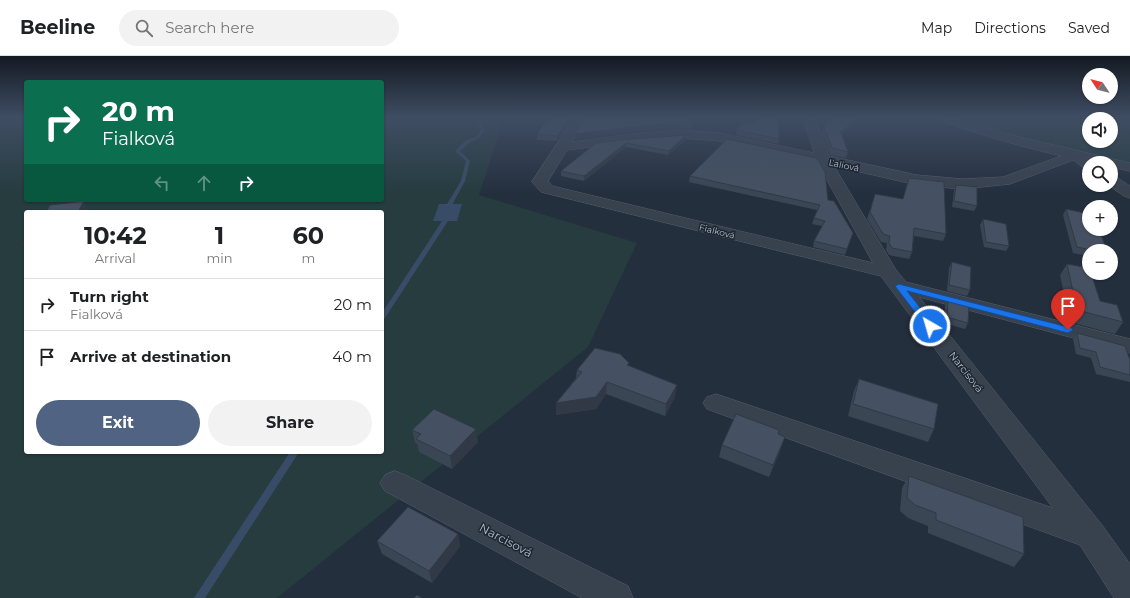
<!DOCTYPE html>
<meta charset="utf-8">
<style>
body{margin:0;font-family:Montserrat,sans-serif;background:#f2f2f2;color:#202124;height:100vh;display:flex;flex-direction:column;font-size:15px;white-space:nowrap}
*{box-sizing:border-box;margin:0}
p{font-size:13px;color:#757577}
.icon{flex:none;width:22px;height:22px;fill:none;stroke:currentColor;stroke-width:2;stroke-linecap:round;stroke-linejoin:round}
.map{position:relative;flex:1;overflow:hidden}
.details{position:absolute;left:24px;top:154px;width:360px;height:244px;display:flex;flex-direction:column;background:#fff;border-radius:4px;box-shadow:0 1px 3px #0004}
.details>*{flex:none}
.top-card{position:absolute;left:24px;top:24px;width:360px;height:122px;border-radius:4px;box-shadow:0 1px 3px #0004;background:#0b6e4f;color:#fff;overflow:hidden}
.needle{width:26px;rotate:306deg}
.buttons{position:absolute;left:1082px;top:12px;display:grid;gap:8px}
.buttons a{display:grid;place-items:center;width:36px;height:36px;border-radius:50%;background:#fff;box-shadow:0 1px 3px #0004;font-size:20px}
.pin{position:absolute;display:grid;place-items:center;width:34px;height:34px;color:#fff;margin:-41px -17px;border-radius:50% 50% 50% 0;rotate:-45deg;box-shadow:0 0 4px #0007}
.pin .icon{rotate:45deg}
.me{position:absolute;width:44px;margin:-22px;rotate:322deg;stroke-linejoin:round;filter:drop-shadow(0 0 3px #0008)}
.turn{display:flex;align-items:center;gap:14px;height:84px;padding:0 12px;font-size:18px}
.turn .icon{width:52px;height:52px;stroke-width:2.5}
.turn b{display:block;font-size:28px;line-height:34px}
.lanes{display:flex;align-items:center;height:38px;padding:0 12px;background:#0003;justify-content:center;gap:20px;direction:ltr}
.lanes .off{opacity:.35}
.eta{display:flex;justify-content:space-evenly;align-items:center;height:68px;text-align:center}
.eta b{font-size:24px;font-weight:700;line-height:28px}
.button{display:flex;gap:8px;margin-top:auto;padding:8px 12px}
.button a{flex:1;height:46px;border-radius:24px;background:#506383;color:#fff;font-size:16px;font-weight:700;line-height:46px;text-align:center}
.button a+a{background:#f2f2f2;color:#202124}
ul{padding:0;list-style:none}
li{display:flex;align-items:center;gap:12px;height:52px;padding:0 12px;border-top:1px solid #e0e0e0}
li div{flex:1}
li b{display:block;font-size:15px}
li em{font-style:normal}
header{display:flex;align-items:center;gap:24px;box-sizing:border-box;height:56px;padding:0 20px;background:#fff;border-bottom:1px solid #e0e0e0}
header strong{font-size:19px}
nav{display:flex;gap:22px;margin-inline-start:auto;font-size:14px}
.search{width:280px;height:36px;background:#f2f2f2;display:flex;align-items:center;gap:10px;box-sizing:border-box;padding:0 14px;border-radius:22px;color:#757577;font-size:15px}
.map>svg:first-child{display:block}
.green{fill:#263c3f;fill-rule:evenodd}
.water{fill:#394c67}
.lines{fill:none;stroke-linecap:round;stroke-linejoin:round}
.stream{fill:#394c67;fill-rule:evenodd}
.minor-casing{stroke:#565f6c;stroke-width:1}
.tertiary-casing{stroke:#565f6c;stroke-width:1}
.minor{fill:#38414e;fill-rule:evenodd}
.tertiary{fill:#38414e;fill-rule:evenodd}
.wall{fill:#3b4654}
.shaded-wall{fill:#303945}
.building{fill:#455162;stroke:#303945}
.route{fill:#1a73e8;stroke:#114b97}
.labels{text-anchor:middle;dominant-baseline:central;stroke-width:3;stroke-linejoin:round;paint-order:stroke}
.far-street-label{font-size:9px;fill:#b4bcc9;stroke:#1d2633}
.street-label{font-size:10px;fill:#b4bcc9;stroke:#1d2633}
.near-street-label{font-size:12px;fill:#b4bcc9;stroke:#1d2633}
</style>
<header>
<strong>Beeline</strong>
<div class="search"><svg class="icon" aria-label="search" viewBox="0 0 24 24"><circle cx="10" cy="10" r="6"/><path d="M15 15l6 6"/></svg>Search here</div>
<nav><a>Map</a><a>Directions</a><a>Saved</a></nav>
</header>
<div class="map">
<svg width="1130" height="542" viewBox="0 0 1130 542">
<rect width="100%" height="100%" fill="#242f3e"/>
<path class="green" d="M0 61H26V144H382V61H504L479 139 637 187 588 291 277 542H0ZM26 156H382V396H26Z
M924 61H1130V109ZM1089 63H1111V85H1089Z"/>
<path class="water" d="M439 148H462L457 165H433Z"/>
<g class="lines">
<path class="stream" d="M482 61H486L480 66 485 74 479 82 469 87 460 95 470 105 465 125 452 149H448L447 148 461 125 466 105 455 95 465 85 477 80 481 74 476 66Z
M445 163 448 165 385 262 382 264V257L442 165Z
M290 396H299L205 542H194Z"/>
<g class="minor-casing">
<path id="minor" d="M575 61H587L572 86 631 78 680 74 720 77 814 97 803 61H815L829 100 917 119 962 123 1003 121 1075 95 1080 96 1094 106 1095 107H1089V113L1084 112 1073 104 1010 128 962 133 917 129 834 110 896 214 906 226 1130 283V297L919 241 1102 469 1130 508V542H1114L1080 489 707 353 703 347 707 341 716 338 1053 452 881 220 541 136 532 126ZM680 82 720 85 817 106 873 207 552 130 548 125 567 94 631 86Z
M1111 119 1116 121 1130 130V142L1124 140 1108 129H1111Z
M395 415 405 419 628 530 633 542H582L385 435 380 427 385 419Z"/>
</g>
<g class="tertiary-casing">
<path id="tertiary" d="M935 61H952L1015 80 1130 107V115L1111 111V107C1088 107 1067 101 1045 96 1008 87 972 76 937 64Z"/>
</g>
<use href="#minor" class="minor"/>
<use href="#tertiary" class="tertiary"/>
</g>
<path class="wall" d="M549 61H574L557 85 537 84V78Z
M693 61 691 73 680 72 631 76 575 84Z
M754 61H778L779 83 778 88 736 79V74L755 67Z
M829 61H865L842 79 848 96 846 102 830 99 822 77 824 71Z
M686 79V84L668 99 626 91 584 125 561 120V115L596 87Z
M690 120 828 144 851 182 845 199 813 191 814 185 822 170 812 168 814 162 817 154 689 126Z
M909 122 946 178 943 185 914 180 912 196 909 203 889 199 886 194 887 187 881 186 867 163 875 138 903 143Z
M956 129 977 150 974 155 952 151 954 134Z
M1066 153 1107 195H1089V200L1073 197 1063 159Z
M983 163 1009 190 1006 195 984 191 980 169Z
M952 206 970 234 967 240 947 235 949 212Z
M1067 208 1100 245 1123 266 1115 278 1070 266 1060 219Z
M948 244 968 267 965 273 944 267 945 250Z
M1077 277 1130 304V326L1096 318 1091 302 1076 298 1073 283Z
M629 307 628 310 675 341 665 360 606 338 596 353 556 359V347L576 322 577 314Z
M859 323 934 373 928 386 848 360 854 335Z
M412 374 478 386 452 413 419 396 417 388 415 386Z
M779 374 778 378 781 393 769 421 719 401 722 389Z
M909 420 1024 498 1014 511 928 477V470L908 462 900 455 902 432Z
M458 478 460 490 432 527 382 498 377 485Z"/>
<path class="shaded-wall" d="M570 61H574L557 85V80Z
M860 61H865L837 83 839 77Z
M681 67 680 72 631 76 575 84V78L631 71Z
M686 79V84L668 99 669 95Z
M626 87V91L584 125V120Z
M84 145 89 154 87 156H78Z
M26 188V195L22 189Z
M607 326 606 338 596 353 556 359V347Z
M677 329 675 341 665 360 666 348Z
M476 373 478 386 452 413 450 400Z
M785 381 781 393 769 421 773 409Z
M458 478 460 490 432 527 429 515Z"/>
<path class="building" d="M549 61H570L557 80 537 78Z
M585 61H693L692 68 681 67 631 71 575 78Z
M756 61H778L779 83 736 74 745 66 756 67Z
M829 61H860L839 77H841L848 96 832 92 824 71Z
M686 79 669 95 626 87 584 120 561 115 596 87 631 83Z
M727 83 817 102 825 116 828 144 834 145 853 177 847 193 814 185 825 165 814 162 820 149 690 120Z
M909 122 944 126 946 178 914 172 912 196 892 192 889 187 890 180 883 178 870 156 875 138 903 143Z
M956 129 977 131V150L954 145Z
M84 145 78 156H46L50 149Z
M1066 153 1089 158V173H1099L1107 195H1096L1077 191Z
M983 163 1006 168 1009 190 986 186Z
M26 184V188L22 189Z
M952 206 971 211 970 234 949 229Z
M1067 208 1089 212V217H1091L1100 245 1117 249 1123 266 1077 254Z
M948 244 969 249 968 267 947 261Z
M1077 277 1125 290 1130 304V319L1100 311 1096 296 1080 292Z
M595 292 620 298 629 307 627 309 677 329 666 348 607 326 596 341 556 347 582 316 577 314Z
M859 323 938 348 934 373 853 348Z
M434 353 476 373 450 400 416 383 421 378 412 374Z
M736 358 779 374 778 378 785 381 773 409 722 389Z
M909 420 1023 461 1024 498 936 464V457L915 449 907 442Z
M408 451 458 478 429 515 377 485Z
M417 539 422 542H414Z"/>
<linearGradient id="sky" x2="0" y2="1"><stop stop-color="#141a22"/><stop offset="0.45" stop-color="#3f4d63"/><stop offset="1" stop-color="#3f4d63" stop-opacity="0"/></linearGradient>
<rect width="1130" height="137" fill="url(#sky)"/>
<path class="route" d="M899 228 1072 272 1073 274 1068 277 907 235 935 270 930 273 927 272 895 230Z"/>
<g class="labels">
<g class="far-street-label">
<text transform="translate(844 109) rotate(12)">Ľaliová</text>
<text transform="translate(717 175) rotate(14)">Fialková</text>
</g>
<g class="street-label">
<text transform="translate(966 316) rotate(52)">Narcisová</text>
</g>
<g class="near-street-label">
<text transform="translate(506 484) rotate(28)">Narcisová</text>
</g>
</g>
</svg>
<div class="buttons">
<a><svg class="needle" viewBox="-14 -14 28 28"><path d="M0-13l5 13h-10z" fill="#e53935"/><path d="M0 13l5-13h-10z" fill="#757577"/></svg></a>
<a><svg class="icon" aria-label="sound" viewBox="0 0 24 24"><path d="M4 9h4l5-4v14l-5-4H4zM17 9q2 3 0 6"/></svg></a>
<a><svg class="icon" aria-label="search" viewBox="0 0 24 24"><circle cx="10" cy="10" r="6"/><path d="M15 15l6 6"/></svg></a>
<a>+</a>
<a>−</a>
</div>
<div class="pin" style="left:1068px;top:274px;background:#d93025"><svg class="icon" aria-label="arrive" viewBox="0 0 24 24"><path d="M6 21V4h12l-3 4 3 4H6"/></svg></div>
<svg class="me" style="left:930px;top:270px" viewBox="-20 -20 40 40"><circle r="17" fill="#1a73e8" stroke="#fff" stroke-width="3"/><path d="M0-11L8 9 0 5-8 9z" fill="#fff"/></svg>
<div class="top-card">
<div class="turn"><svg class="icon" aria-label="right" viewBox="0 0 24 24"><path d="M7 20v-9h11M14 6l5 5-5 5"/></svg><div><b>20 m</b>Fialková</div></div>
<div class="lanes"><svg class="icon off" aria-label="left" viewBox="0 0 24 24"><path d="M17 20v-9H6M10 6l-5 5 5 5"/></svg><svg class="icon off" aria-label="ahead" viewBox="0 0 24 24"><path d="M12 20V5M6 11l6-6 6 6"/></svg><svg class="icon" aria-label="right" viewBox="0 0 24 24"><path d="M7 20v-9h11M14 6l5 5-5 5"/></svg></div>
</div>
<section class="details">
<div class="eta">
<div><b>10:42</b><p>Arrival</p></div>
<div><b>1</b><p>min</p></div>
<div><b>60</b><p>m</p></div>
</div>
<ul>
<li><svg class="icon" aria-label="right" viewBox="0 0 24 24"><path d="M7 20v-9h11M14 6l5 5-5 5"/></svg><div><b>Turn right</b><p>Fialková</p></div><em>20 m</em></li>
<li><svg class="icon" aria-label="arrive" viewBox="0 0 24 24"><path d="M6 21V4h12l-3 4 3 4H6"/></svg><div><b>Arrive at destination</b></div><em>40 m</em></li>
</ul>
<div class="button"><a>Exit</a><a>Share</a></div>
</section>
</div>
